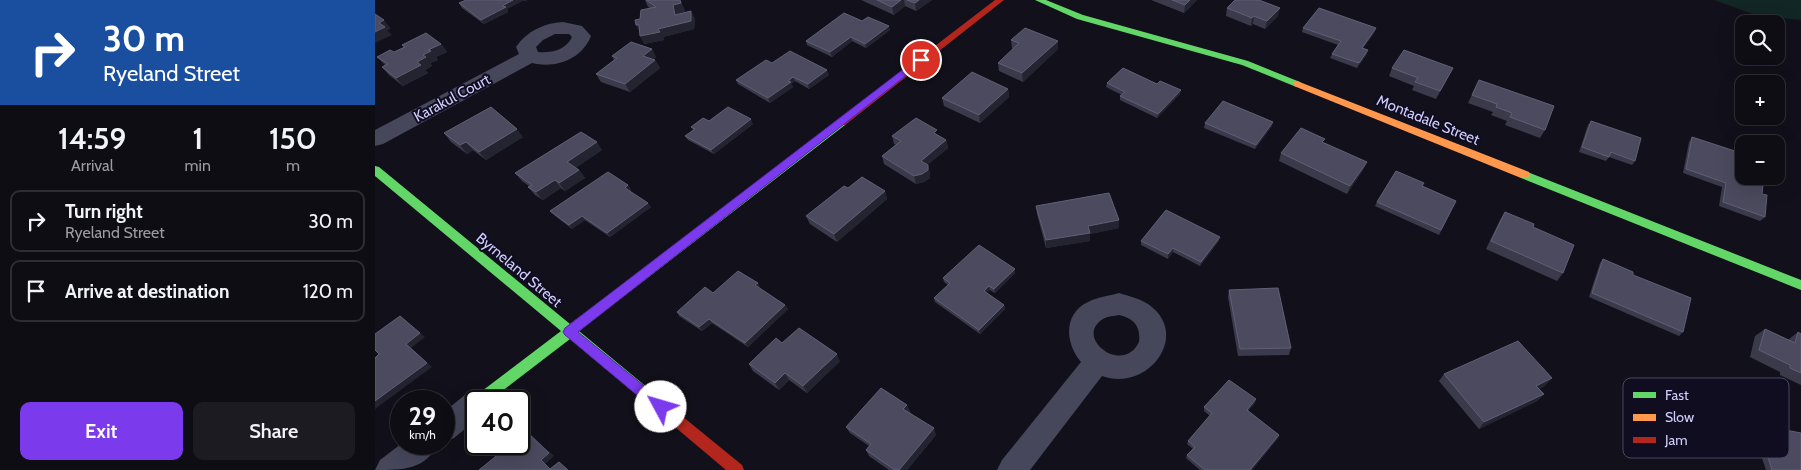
<!DOCTYPE html>
<meta charset="utf-8">
<style>
body{margin:0;font-family:Cabin,sans-serif;background:#1c1b22;color:#f1f3f6;height:100vh;display:flex;flex-direction:column;font-size:19px;white-space:nowrap}
*{box-sizing:border-box;margin:0}
p{font-size:16px;color:#9b9ca0}
.icon{flex:none;width:28px;height:28px;fill:none;stroke:currentColor;stroke-width:2;stroke-linecap:round;stroke-linejoin:round}
.map{position:relative;flex:1;overflow:hidden}
.side{display:flex;flex-direction:column;background:#0e0d14;width:375px}
.side>*{flex:none}
.guide{background:#1a4fa0;color:#fff;overflow:hidden}
.controls{position:absolute;left:1360px;top:15px;display:grid;gap:10px}
.controls a{display:grid;place-items:center;width:50px;height:50px;border-radius:10px;background:#0e0d14;box-shadow:0 5px 20px #0002,0 0 0 1px #2e2d34;font-size:25px}
.speed{position:absolute;left:15px;top:390px;display:flex;gap:10px;font-size:25px;font-weight:700;text-align:center}
.speed>*{display:grid;place-content:center;width:65px;height:65px;border-radius:50%;background:#0e0d14;box-shadow:0 5px 20px #0002,0 0 0 1px #2e2d34;line-height:1}
.speed small{font-size:12px;font-weight:400}
.speed .limit{border:2px solid #111;border-radius:8px;background:#fff;color:#111}
.pin{position:absolute;display:grid;place-items:center;width:42px;height:42px;color:#fff;margin:-21px;border:2px solid #fff;border-radius:50%;box-shadow:0 1px 5px #0007}
.me{position:absolute;width:55px;margin:-28px;rotate:309deg;stroke-linejoin:round;filter:drop-shadow(0 0 4px #0008)}
.turn{display:flex;align-items:center;gap:18px;height:105px;padding:0 20px;font-size:22px}
.turn .icon{width:65px;height:65px;stroke-width:2.5}
.turn b{display:block;font-size:35px;line-height:42px}
.eta{display:flex;justify-content:space-evenly;align-items:center;height:85px;text-align:center}
.eta b{font-size:30px;font-weight:600;line-height:35px}
.cta{display:flex;gap:10px;margin-top:auto;padding:10px 20px}
.cta a{flex:1;height:58px;border-radius:10px;background:#7c3aed;color:#fff;font-size:20px;font-weight:600;line-height:58px;text-align:center}
.cta a+a{background:#1c1b22;color:#f1f3f6}
ul{padding:0;list-style:none}
li{display:flex;align-items:center;gap:15px;height:62px;margin:0 10px 8px;padding:0 10px;border:2px solid #2e2d34;border-radius:10px}
li div{flex:1}
li b{display:block;font-size:19px}
li em{font-style:normal}
main{display:flex;flex:1;min-height:0}
.map>svg:first-child{display:block}
.green{fill:#112625}
.lines{fill:none;stroke-linecap:round;stroke-linejoin:round}
.street{fill:#47475c;fill-rule:evenodd}
.fast{fill:#63d668;fill-rule:evenodd}
.slow{fill:#ff974d;fill-rule:evenodd}
.jam{fill:#b3261e;fill-rule:evenodd}
.wall{fill:#3b3a4b}
.shaded-wall{fill:#242330}
.building{fill:#4b4a5e;stroke:#605f77}
.route{fill:#7c3aed;stroke:#51269a}
.labels{text-anchor:middle;dominant-baseline:central;stroke-width:4;stroke-linejoin:round;paint-order:stroke}
.street-label{font-size:15px;fill:#d0cefd;stroke:#0f0d1f}
.key{fill:#0f0d1f;stroke:#494762;stroke-width:1}
.key-label{font-size:14px;fill:#d0cefd}
</style>
<main>
<section class="side">
<div class="guide">
<div class="turn"><svg class="icon" aria-label="right" viewBox="0 0 24 24"><path d="M7 20v-9h11M14 6l5 5-5 5"/></svg><div><b>30 m</b>Ryeland Street</div></div>
</div>
<div class="eta">
<div><b>14:59</b><p>Arrival</p></div>
<div><b>1</b><p>min</p></div>
<div><b>150</b><p>m</p></div>
</div>
<ul>
<li><svg class="icon" aria-label="right" viewBox="0 0 24 24"><path d="M7 20v-9h11M14 6l5 5-5 5"/></svg><div><b>Turn right</b><p>Ryeland Street</p></div><em>30 m</em></li>
<li><svg class="icon" aria-label="arrive" viewBox="0 0 24 24"><path d="M6 21V4h12l-3 4 3 4H6"/></svg><div><b>Arrive at destination</b></div><em>120 m</em></li>
</ul>
<div class="cta"><a>Exit</a><a>Share</a></div>
</section>
<div class="map">
<svg width="1426" height="470" viewBox="0 0 1426 470">
<rect width="100%" height="100%" fill="#12111b"/>
<path class="green" d="M1339 0H1426V20L1383 16Z"/>
<g class="lines">
<path class="street" d="M188 22 207 26 216 36C207 59 181 69 157 63L8 144 0 146V130L144 54 141 47C152 31 169 23 188 22ZM180 34H194L197 37C191 50 177 53 163 52L161 47 168 40Z
M744 293C754 296 765 299 773 304 817 334 773 393 727 376L655 470H622L627 460 706 362C690 343 688 314 713 302 722 297 734 296 744 293ZM744 315C759 318 766 327 764 342 748 376 698 337 728 319 733 316 739 316 744 315Z
M101 390 111 394 114 401H101V420L79 438 69 442V412L91 394Z
M26 444H63C50 470 28 470 0 470L5 460Z"/>
<path class="fast" d="M660 0H671L708 15 873 61 925 82 927 84 922 87 919 86 867 65 702 19Z
M466 120 471 123 470 125 204 331 291 403 293 407 291 411 286 413 281 411 195 339 114 401H101V406L99 405 97 401 99 397 186 331 0 176V166L4 167 195 324Z
M1150 171 1426 280V290L1146 178 1145 175Z"/>
<path class="slow" d="M922 81 1154 172 1155 175 1154 178H1146L919 86V82Z"/>
<path class="jam" d="M620 0H629L470 125H462L461 123 462 121Z
M286 401 291 403 367 465 369 470H351L281 411 279 407 281 403Z"/>
</g>
<path class="wall" d="M91 0H153L147 1 132 9 133 12 109 24 87 8 84 3Z
M270 0H305L310 11 302 14 320 19 319 29 288 37 289 40 269 44 265 19 275 8 273 7Z
M486 0H557L541 11 530 6 519 15Z
M776 0H822L809 13Z
M852 8 903 16 890 29 878 24 876 26 851 16Z
M487 21 515 30 491 48 477 41 457 57 432 45 431 41Z
M928 28H1001L999 33 988 48 992 54 982 68 955 58 957 54 963 45 927 32Z
M636 40 683 41V49L648 82 624 71 623 63 638 49 637 48Z
M66 44 72 52 61 57 63 60 55 63 57 66 50 70 53 73 28 86 14 75 7 67 10 65 2 57 19 52 29 47 27 45Z
M277 49 281 57 278 59 280 60 285 68 255 92 226 82 221 74 239 60 237 56Z
M397 63 454 75 434 89 420 81 416 84 418 87 395 103 363 84 361 80Z
M1017 68H1078L1074 76 1061 99 1037 90 1039 86 1014 76Z
M1104 80 1170 130 1165 138 1130 125 1132 121 1116 115 1118 112 1093 103Z
M732 83 782 84 805 94 782 118 745 100V96L747 95 731 87Z
M633 89 634 97 605 123 569 106 567 98Z
M334 121 378 124 339 154 313 140 310 136 318 130 316 127Z
M1216 121 1260 161 1257 165 1234 157 1231 161 1204 152 1213 125Z
M830 123 897 126 880 149 829 128Z
M69 133 148 137 111 160 98 150 92 154 76 142Z
M563 135 571 140 573 148 552 165 555 173V178L549 182 541 184 509 164 507 156 521 145 519 144 517 136Z
M1317 137 1387 194 1390 217 1385 221 1344 206 1347 187 1308 173 1314 142Z
M948 143 992 162 988 170 972 194 904 161 906 153Z
M227 150 200 168 204 170 210 178 190 191 186 188 168 200 160 195 153 187 154 186 147 181 140 173Z
M253 185 256 190 254 191 276 207 235 237 210 220 197 229 179 215 175 211Z
M1047 186 1081 201 1064 235 1000 206 1002 202Z
M473 188 510 191 512 199 462 242 435 224 431 216Z
M661 206 744 228 715 234V241L671 248 662 214Z
M1130 212 1158 227 1188 273 1182 281 1111 249 1125 220Z
M766 241H844L825 266 798 252 793 259 766 245Z
M1228 259 1258 275 1308 332 1304 336 1214 297 1225 263Z
M640 273 620 293 615 290 611 293 629 305 630 309 605 334 560 302 559 298 573 285 569 282 568 278Z
M385 287 384 288 410 305 413 309 373 347 337 323 327 331 304 316 302 312 338 293Z
M854 290 916 348 914 355 863 356 853 297Z
M1390 329 1413 340 1423 332 1426 334V385L1405 375V372L1375 357 1380 336Z
M407 343 465 361 432 393 414 380 404 390 378 371 374 364Z
M1069 374 1171 385 1164 389 1169 394 1162 401 1104 429 1064 381Z
M880 403 873 411 904 435 903 438 877 470H825L811 458 812 455 818 449 812 444 813 441 835 416 829 411V407Z
M532 405 535 412H534L561 435 532 470H514L494 456 491 450 494 446 475 433 471 427Z
M1383 425 1426 470H1391L1377 429Z"/>
<path class="shaded-wall" d="M138 0H153L147 1 132 9 133 12 109 24 106 20 127 6Z
M526 0H529L530 6 519 15 517 7Z
M544 0H557L541 11 540 3Z
M815 0H822L809 13 810 5Z
M306 3 310 11 302 14 304 23 300 15 298 5Z
M905 8 903 16 890 29 892 21Z
M316 11 320 19 319 29 288 37 289 40 269 44 265 36 283 29Z
M879 16 878 24 876 26 877 18Z
M9 20 16 29 12 30 17 35 0 43V32L4 23Z
M261 25H264L265 33Z
M514 26 515 30 491 48 490 44Z
M1001 28 999 33 985 52 987 48Z
M476 37 477 41 457 57 455 52Z
M683 41V49L648 82 647 73Z
M66 44 72 52 61 57 63 60 55 63 57 66 50 70 53 73 28 86 21 78 42 62 53 50Z
M277 49 281 57 272 64 268 56Z
M993 50 992 54 982 68 984 63Z
M280 60 285 68 255 92 250 84Z
M1078 68 1074 76 1061 99 1065 91Z
M452 70 454 75 434 89 433 84Z
M418 77 420 81 416 84 418 87 395 103 393 98Z
M633 89 634 97 605 123 604 115Z
M806 90 805 94 782 118 783 114Z
M376 119 378 124 339 154 336 150Z
M898 122 897 126 880 149 881 145Z
M142 129 148 137 111 160 104 152Z
M571 140 573 148 548 169 546 161Z
M91 142 98 150 92 154 85 145Z
M222 142 227 150 198 170 192 162Z
M992 162 988 170 972 194 975 186Z
M553 165 555 173V178L549 182 541 184 539 176Z
M204 170 210 178 190 191 184 183Z
M180 180 186 188 168 200 161 192Z
M253 185 256 190 253 192 250 188Z
M510 191 512 199 462 242 459 234Z
M273 203 276 207 235 237 232 233Z
M207 216 210 220 197 229 194 225Z
M744 220V228L715 234V241L671 248V240L713 226Z
M845 237 844 241 825 266 826 262Z
M798 248V252L793 259V254Z
M640 269V273L620 293 619 289Z
M383 283 385 287 382 289 380 285Z
M614 286 615 290 609 295V291Z
M410 305 413 309 373 347 370 343Z
M629 305 630 309 605 334 604 330Z
M25 316 50 337 36 348 57 367 0 409V401L31 344Z
M334 319 337 323 327 331 324 327Z
M462 354 465 361 432 393 428 386Z
M410 373 414 380 404 390 400 383Z
M1177 378 1171 385 1155 393 1161 386Z
M1169 394 1162 401 1104 429 1109 422Z
M881 399 880 403 871 414 872 410Z
M532 405 535 412 531 415 528 409Z
M559 428 561 435 532 470H524Z
M151 431 179 456 170 464 177 470 166 460Z
M904 435 903 438 877 470H875Z"/>
<path class="building" d="M91 0H138L127 6 131 7 106 20 84 3Z
M271 0H305L306 3 298 5 300 15 316 11V21L283 29 285 32 265 36 264 25H261L260 20 265 19 266 10 281 7Z
M502 0H526L517 7Z
M532 0H544L540 3Z
M797 0H815L810 5Z
M860 0H884L905 8 892 21 879 16 877 18 852 8Z
M944 8 1001 28 987 48 993 50 984 63 957 54 966 41 928 28Z
M469 13 487 21 493 17 514 26 490 44 476 37 455 52 431 41Z
M0 14 9 20 4 23 10 27 0 32Z
M650 28 683 41 647 73 623 63 644 43 636 40Z
M51 33 66 44 53 50 56 51 48 55 51 57 42 62 46 65 21 78 7 67 13 64 2 57 15 50 19 52 30 47 27 45Z
M256 42 277 49 268 56 280 60 250 84 221 74 242 58 237 56Z
M1029 50 1078 68 1065 91 1040 82 1043 78 1017 68Z
M415 51 452 70 433 84 418 77 413 81 416 82 393 98 361 80 391 60 397 63Z
M748 68 782 84 785 81 806 90 783 114 745 96 750 92 732 83Z
M597 72 633 89 604 115 567 98Z
M1104 80 1179 106 1170 130 1135 117 1137 113 1121 107 1122 104 1097 95Z
M848 101 898 122 881 145 830 123Z
M116 107 142 129 104 152 91 142 85 145 69 133Z
M353 107 376 119 336 150 310 136 320 129 316 127 328 118 334 121Z
M541 118 562 130 559 133 571 140 546 161 553 165V170L547 174 539 176 507 156 526 141 517 136Z
M1216 121 1266 138 1260 161 1236 152 1234 157 1207 147Z
M926 128 950 139 947 142 992 162 975 186 906 153Z
M206 132 222 142 192 162 204 170 184 183 180 180 161 192 153 187 157 185 140 173Z
M1317 137 1369 154V176H1389L1387 194 1392 195 1390 217 1348 202 1351 183 1311 169Z
M1021 171 1049 183 1047 186 1081 201 1066 230 1002 202Z
M233 172 253 185 250 188 273 203 232 233 207 216 194 225 175 211Z
M487 177 510 191 459 234 431 216 469 186 473 188Z
M734 193 744 220 713 226 715 233 671 240 661 206Z
M791 210 845 237 826 262 798 248 793 254 766 241Z
M1130 212 1159 224 1158 227 1199 245 1188 273 1116 241Z
M604 245 640 269 619 289 614 286 609 291 629 305 604 330 559 298 575 283 568 278Z
M1228 259 1258 272V275L1316 298 1308 332 1217 293Z
M363 271 383 283 380 285 410 305 370 343 334 319 324 327 302 312 330 287 338 293Z
M903 288 916 348 865 349 854 290Z
M25 316 45 333 31 344 52 363 0 401V358L4 354 0 350V334Z
M424 328 462 354 428 386 410 373 400 383 374 364 401 338 407 343Z
M1390 329 1420 343 1423 332 1426 334V373L1415 368V365L1384 350Z
M1143 341 1177 378 1161 386 1169 394 1109 422 1069 374Z
M854 380 881 399 872 410 904 435 875 470H830L812 455 820 447 813 441 837 413 829 407Z
M506 388 532 405 528 409 559 428 524 470H520L491 450 496 444 471 427Z
M1383 425 1426 433V470H1397Z
M151 431 174 453 166 460 175 469 184 462 193 470H104L136 444H144V437Z"/>
<path class="route" d="M543 58H546L551 60 203 332 290 403 292 407 290 411 286 413 281 411 190 335 188 332 190 328Z"/>
<g class="labels">
<g class="street-label">
<text transform="translate(77 98) rotate(-28)">Karakul Court</text>
<text transform="translate(1053 120) rotate(22)">Montadale Street</text>
<text transform="translate(144 270) rotate(40)">Byrneland Street</text>
</g>
</g>
<rect x="1248" y="378" width="166" height="80" rx="8" class="key"/>
<rect x="1258" y="392" width="23" height="6" fill="#63d668"/>
<rect x="1258" y="414" width="23" height="7" fill="#ff974d"/>
<rect x="1258" y="437" width="23" height="6" fill="#b3261e"/>
<g class="key-label">
<text x="1290" y="400">Fast</text>
<text x="1290" y="422">Slow</text>
<text x="1290" y="445">Jam</text>
</g>
</svg>
<div class="controls">
<a><svg class="icon" aria-label="search" viewBox="0 0 24 24"><circle cx="10" cy="10" r="6"/><path d="M15 15l6 6"/></svg></a>
<a>+</a>
<a>−</a>
</div>
<div class="speed"><div>29<small>km/h</small></div><div class="limit">40</div></div>
<div class="pin" style="left:546px;top:60px;background:#d93025"><svg class="icon" aria-label="arrive" viewBox="0 0 24 24"><path d="M6 21V4h12l-3 4 3 4H6"/></svg></div>
<svg class="me" style="left:286px;top:407px" viewBox="-20 -20 40 40"><circle r="19" fill="#fff"/><path d="M0-13L10 11 0 6-10 11z" fill="#7c3aed"/></svg>
</div>
</main>
